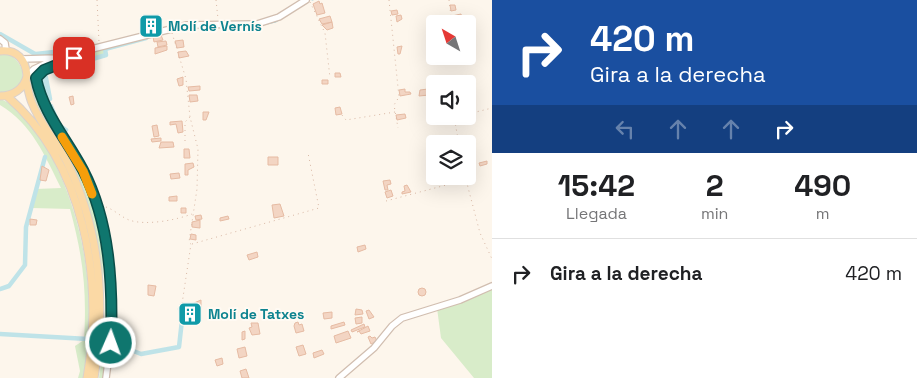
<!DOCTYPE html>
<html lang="es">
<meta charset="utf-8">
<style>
body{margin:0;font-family:"Space Grotesk",sans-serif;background:#f2f2f2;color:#202124;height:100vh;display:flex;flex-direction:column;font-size:19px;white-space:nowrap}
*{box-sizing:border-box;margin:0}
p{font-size:16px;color:#757577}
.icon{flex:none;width:28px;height:28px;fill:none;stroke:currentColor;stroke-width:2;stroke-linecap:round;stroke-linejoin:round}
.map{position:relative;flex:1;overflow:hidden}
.drawer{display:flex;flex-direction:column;background:#fff;width:425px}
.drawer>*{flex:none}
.hud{background:#1a4fa0;color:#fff;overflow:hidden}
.needle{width:32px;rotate:321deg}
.controls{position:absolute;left:426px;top:15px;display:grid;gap:10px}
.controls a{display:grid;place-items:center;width:50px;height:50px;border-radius:5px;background:#fff;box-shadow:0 5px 20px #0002;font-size:25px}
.pin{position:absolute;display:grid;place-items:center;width:42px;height:42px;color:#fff;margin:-21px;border-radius:10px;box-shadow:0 2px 8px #0006}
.me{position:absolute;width:55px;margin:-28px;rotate:2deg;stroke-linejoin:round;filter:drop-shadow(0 0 4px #0008)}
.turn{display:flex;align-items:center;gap:18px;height:105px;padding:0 15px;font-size:22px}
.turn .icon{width:65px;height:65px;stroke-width:2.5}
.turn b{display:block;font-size:35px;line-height:42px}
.lanes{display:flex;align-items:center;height:48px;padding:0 15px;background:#0003;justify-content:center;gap:25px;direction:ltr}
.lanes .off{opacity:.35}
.eta{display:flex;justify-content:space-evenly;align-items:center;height:85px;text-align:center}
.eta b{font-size:30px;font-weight:700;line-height:35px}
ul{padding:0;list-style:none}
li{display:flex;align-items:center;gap:15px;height:70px;padding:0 15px;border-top:1px solid #e0e0e0}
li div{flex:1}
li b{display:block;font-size:19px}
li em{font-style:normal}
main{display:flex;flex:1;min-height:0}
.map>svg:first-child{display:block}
.green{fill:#d8ecc9}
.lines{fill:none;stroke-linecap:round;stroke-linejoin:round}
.stream{stroke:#a5d3da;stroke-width:1}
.canal{stroke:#bfe3e8;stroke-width:4.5}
.building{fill:#f3d5c3;stroke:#e6bba3}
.minor-casing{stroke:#d1beb0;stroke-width:8}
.major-casing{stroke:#dad1cd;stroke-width:9}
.path{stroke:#d9b8a5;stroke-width:1;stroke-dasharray:1 4;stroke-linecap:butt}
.minor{stroke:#fff;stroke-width:5.5}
.major{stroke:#fbd9a5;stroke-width:7}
.route-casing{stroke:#0a4d48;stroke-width:12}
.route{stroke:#0f766e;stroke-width:9}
.slow{stroke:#f59e0b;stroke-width:9}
.labels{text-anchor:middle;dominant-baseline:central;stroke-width:4;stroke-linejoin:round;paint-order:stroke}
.culture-label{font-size:14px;font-weight:bold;fill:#0d838f;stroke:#fffaf3;text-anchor:start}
</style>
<main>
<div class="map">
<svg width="492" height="378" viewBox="0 0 492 378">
<rect width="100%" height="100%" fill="#fdf6ec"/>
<path class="green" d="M104 47 105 55 71 63 76 56Z
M6 53C31 64 27 95 0 92V54Z
M32 76C42 113 62 137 78 169 97 208 105 251 103 293L96 238 64 150 34 101 30 79Z
M0 99C11 102 18 112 26 120 41 134 50 153 59 172 88 237 96 308 83 378H78L80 371 75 346 84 340C87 290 83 257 70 209L32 208 36 189 61 188C45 156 32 124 0 105Z
M105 255C112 295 110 338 104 378H99L105 332Z
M492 286V378H474L441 338 437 308Z"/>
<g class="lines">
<path class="stream" d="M312 0H313
M258 26 276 22 307 3
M246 27H254
M186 28H197"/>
<path class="canal" d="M0 34 35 54
M36 54 72 50
M40 74 50 109
M50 99 45 73 106 55 105 49 146 38
M51 106 59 125 66 130
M0 289 9 286 25 265 26 227 45 157
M0 334 88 339
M116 344 141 354 179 347 182 320 180 309"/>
</g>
<path class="building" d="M319 1 320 4 322 3 325 13 317 15 313 4Z
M450 5H455L456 10 451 11Z
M397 10 398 14 392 15 391 11Z
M461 14 462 19 454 23 452 16Z
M401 15 402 19 397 22 396 16Z
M330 16 332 22 322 24 319 19Z
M155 20 156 22 151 23 152 26 157 25V29L150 31 148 21Z
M332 22 333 28 327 30 322 25Z
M161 35 163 40 154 42 153 37Z
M183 40 184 47 177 48 175 41Z
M166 41 167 45 158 47 157 42Z
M167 46V50L155 54V48Z
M402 46 400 54H398L397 47Z
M186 51 189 56 179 58 178 52Z
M335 73H340L341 77H335Z
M183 77V85L179 86 177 79Z
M322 80H328V84H322Z
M200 86V90L189 91 188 87Z
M405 89V92H410L411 94 400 96 399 90Z
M428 89 429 95 419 96 420 90Z
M189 95H197L198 101 190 102Z
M73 96 74 104 71 105 69 97Z
M340 107 342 114 336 115 335 108Z
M203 112H209L206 120H203Z
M405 114 406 118 397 120 396 115Z
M182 121 183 132 178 133 176 124 170 125V122Z
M157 125 159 136 154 137 152 126Z
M161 138V141L152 142 151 139Z
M161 142H173L174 147 159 148Z
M184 149H189L190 158H184Z
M268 157H278V165H268Z
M487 161V164L480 166 479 163Z
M193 163 194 167 188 170V175H185V164Z
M42 166 49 170 46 181 40 180Z
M179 173 180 178 171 179 170 174Z
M390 180 391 184 387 185 388 190H385L383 181Z
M407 185 411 192 402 194V192L405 191 404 186Z
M391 190 393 196 387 198 385 192Z
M177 196V201H169V197Z
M280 204 284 216 274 218 272 205Z
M181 208H186V213H181Z
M201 215 202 219 196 220 195 216Z
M228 216 229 219 220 221V218Z
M30 219 37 220 36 225H30Z
M200 220V228L192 227V222Z
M191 234 196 235V240L190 239Z
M365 245 366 249 358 252 357 247Z
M257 252 258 257 249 260 247 255Z
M148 285 156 286 154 296 148 295Z
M418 292a4 4 0 1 1 8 0a4 4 0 1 1-8 0Z
M201 300V319L198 318V312L195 311 196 304 194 303Z
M193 303 196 304V307L187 309Z
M184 308 198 312 195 321 182 313Z
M356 309 362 310 363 314 355 315Z
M369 310 374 317 369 319 366 311Z
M332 312V318L324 319 323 313Z
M362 317V323L356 324 355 318Z
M298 322 299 325 302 324 304 331 296 333 294 326 295 323Z
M344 322 345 325 331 329V326Z
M251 323H258L260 334 252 335 249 328 252 327Z
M364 324 365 327 352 332 351 330Z
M368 326 370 331 361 334 359 331 357 332Z
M245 331V339L242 340V332Z
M348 331 351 338 336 343 334 336Z
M370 336 372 338 375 337 377 341 371 344 368 337Z
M303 345 306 354 299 356 296 347Z
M245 347 247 356 239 358 237 349Z
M322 350 324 354 314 358 313 353Z
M222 358 223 364 217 366 215 360Z
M246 369 249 378H242L240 371Z"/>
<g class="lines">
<g class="minor-casing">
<path id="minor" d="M0 39 5 43 6 50
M75 53 70 62 44 70 36 77C44 114 69 139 84 172 113 236 116 309 106 378
M23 59 56 58 187 25 257 24 279 17 306 0
M27 76 34 69 53 60
M339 378 374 348 392 326 402 318 460 300 492 286"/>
</g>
<g class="major-casing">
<path id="major" d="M0 51C17 49 26 60 27 76 24 89 13 96 0 96
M26 81C28 88 29 96 32 103 40 124 57 142 67 162 100 230 106 305 94 378
M7 96C85 164 104 280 87 378"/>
</g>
<path class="path" d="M97 0 99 42
M216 0 218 19
M389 0 399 97 394 105 398 128
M449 0 452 24
M310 2 325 33 330 78
M172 33 186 79 190 117 198 149 197 189 189 242 191 244 182 304
M468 114 492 108
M342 115 346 120 395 112
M456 116 454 117 459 144
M185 141V122L190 117
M465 176 480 233 492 259
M386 201 465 180
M101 206C112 207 119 216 129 220 146 226 176 220 192 214
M192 244 319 208 308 153"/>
<use href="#minor" class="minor"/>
<use href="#major" class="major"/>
</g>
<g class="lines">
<g class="route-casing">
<path id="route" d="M74 58 44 70 36 78C43 113 66 138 83 170 110 222 113 285 111 343"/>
</g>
<use href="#route" class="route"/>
<path class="slow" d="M62 137 83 171 92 194"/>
</g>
<defs>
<g id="building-square" transform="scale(1.25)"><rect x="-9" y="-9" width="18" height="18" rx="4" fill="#0f9aa8" stroke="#fffaf3"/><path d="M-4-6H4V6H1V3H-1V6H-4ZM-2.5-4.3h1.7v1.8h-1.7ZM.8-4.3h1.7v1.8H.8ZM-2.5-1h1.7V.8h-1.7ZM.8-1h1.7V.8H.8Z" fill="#fff"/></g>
</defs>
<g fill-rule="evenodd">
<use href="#building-square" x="151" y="26"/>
<use href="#building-square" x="190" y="314"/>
</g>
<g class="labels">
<g class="culture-label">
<text x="168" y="26">Molí de Vernís</text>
<text x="208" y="314">Molí de Tatxes</text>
</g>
</g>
</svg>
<div class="controls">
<a><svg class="needle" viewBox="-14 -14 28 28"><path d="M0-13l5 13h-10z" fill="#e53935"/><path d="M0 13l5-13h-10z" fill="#757577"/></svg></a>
<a><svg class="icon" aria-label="sound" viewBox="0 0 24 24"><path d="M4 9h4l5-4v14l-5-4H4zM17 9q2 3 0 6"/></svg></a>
<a><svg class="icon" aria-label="layers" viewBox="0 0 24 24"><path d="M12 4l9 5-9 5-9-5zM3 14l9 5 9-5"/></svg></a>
</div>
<div class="pin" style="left:74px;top:58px;background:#d93025"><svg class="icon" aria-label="arrive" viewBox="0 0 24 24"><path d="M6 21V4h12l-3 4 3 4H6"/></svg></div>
<svg class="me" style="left:111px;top:343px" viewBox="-20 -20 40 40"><circle r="17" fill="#0f766e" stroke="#fff" stroke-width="3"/><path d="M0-11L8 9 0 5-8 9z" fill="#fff"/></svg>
</div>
<section class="drawer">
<div class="hud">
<div class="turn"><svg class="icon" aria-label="right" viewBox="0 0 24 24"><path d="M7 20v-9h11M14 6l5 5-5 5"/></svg><div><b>420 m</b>Gira a la derecha</div></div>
<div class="lanes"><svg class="icon off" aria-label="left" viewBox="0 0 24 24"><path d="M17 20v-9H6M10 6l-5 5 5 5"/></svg><svg class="icon off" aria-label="ahead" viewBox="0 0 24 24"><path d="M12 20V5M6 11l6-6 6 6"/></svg><svg class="icon off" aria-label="ahead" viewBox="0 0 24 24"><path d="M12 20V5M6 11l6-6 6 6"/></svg><svg class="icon" aria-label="right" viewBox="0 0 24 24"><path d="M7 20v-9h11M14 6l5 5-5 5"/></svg></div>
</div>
<div class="eta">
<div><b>15:42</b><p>Llegada</p></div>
<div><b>2</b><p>min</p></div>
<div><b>490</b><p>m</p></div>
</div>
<ul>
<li><svg class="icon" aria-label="right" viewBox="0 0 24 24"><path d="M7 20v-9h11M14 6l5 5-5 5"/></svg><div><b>Gira a la derecha</b></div><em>420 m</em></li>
</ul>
</section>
</main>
